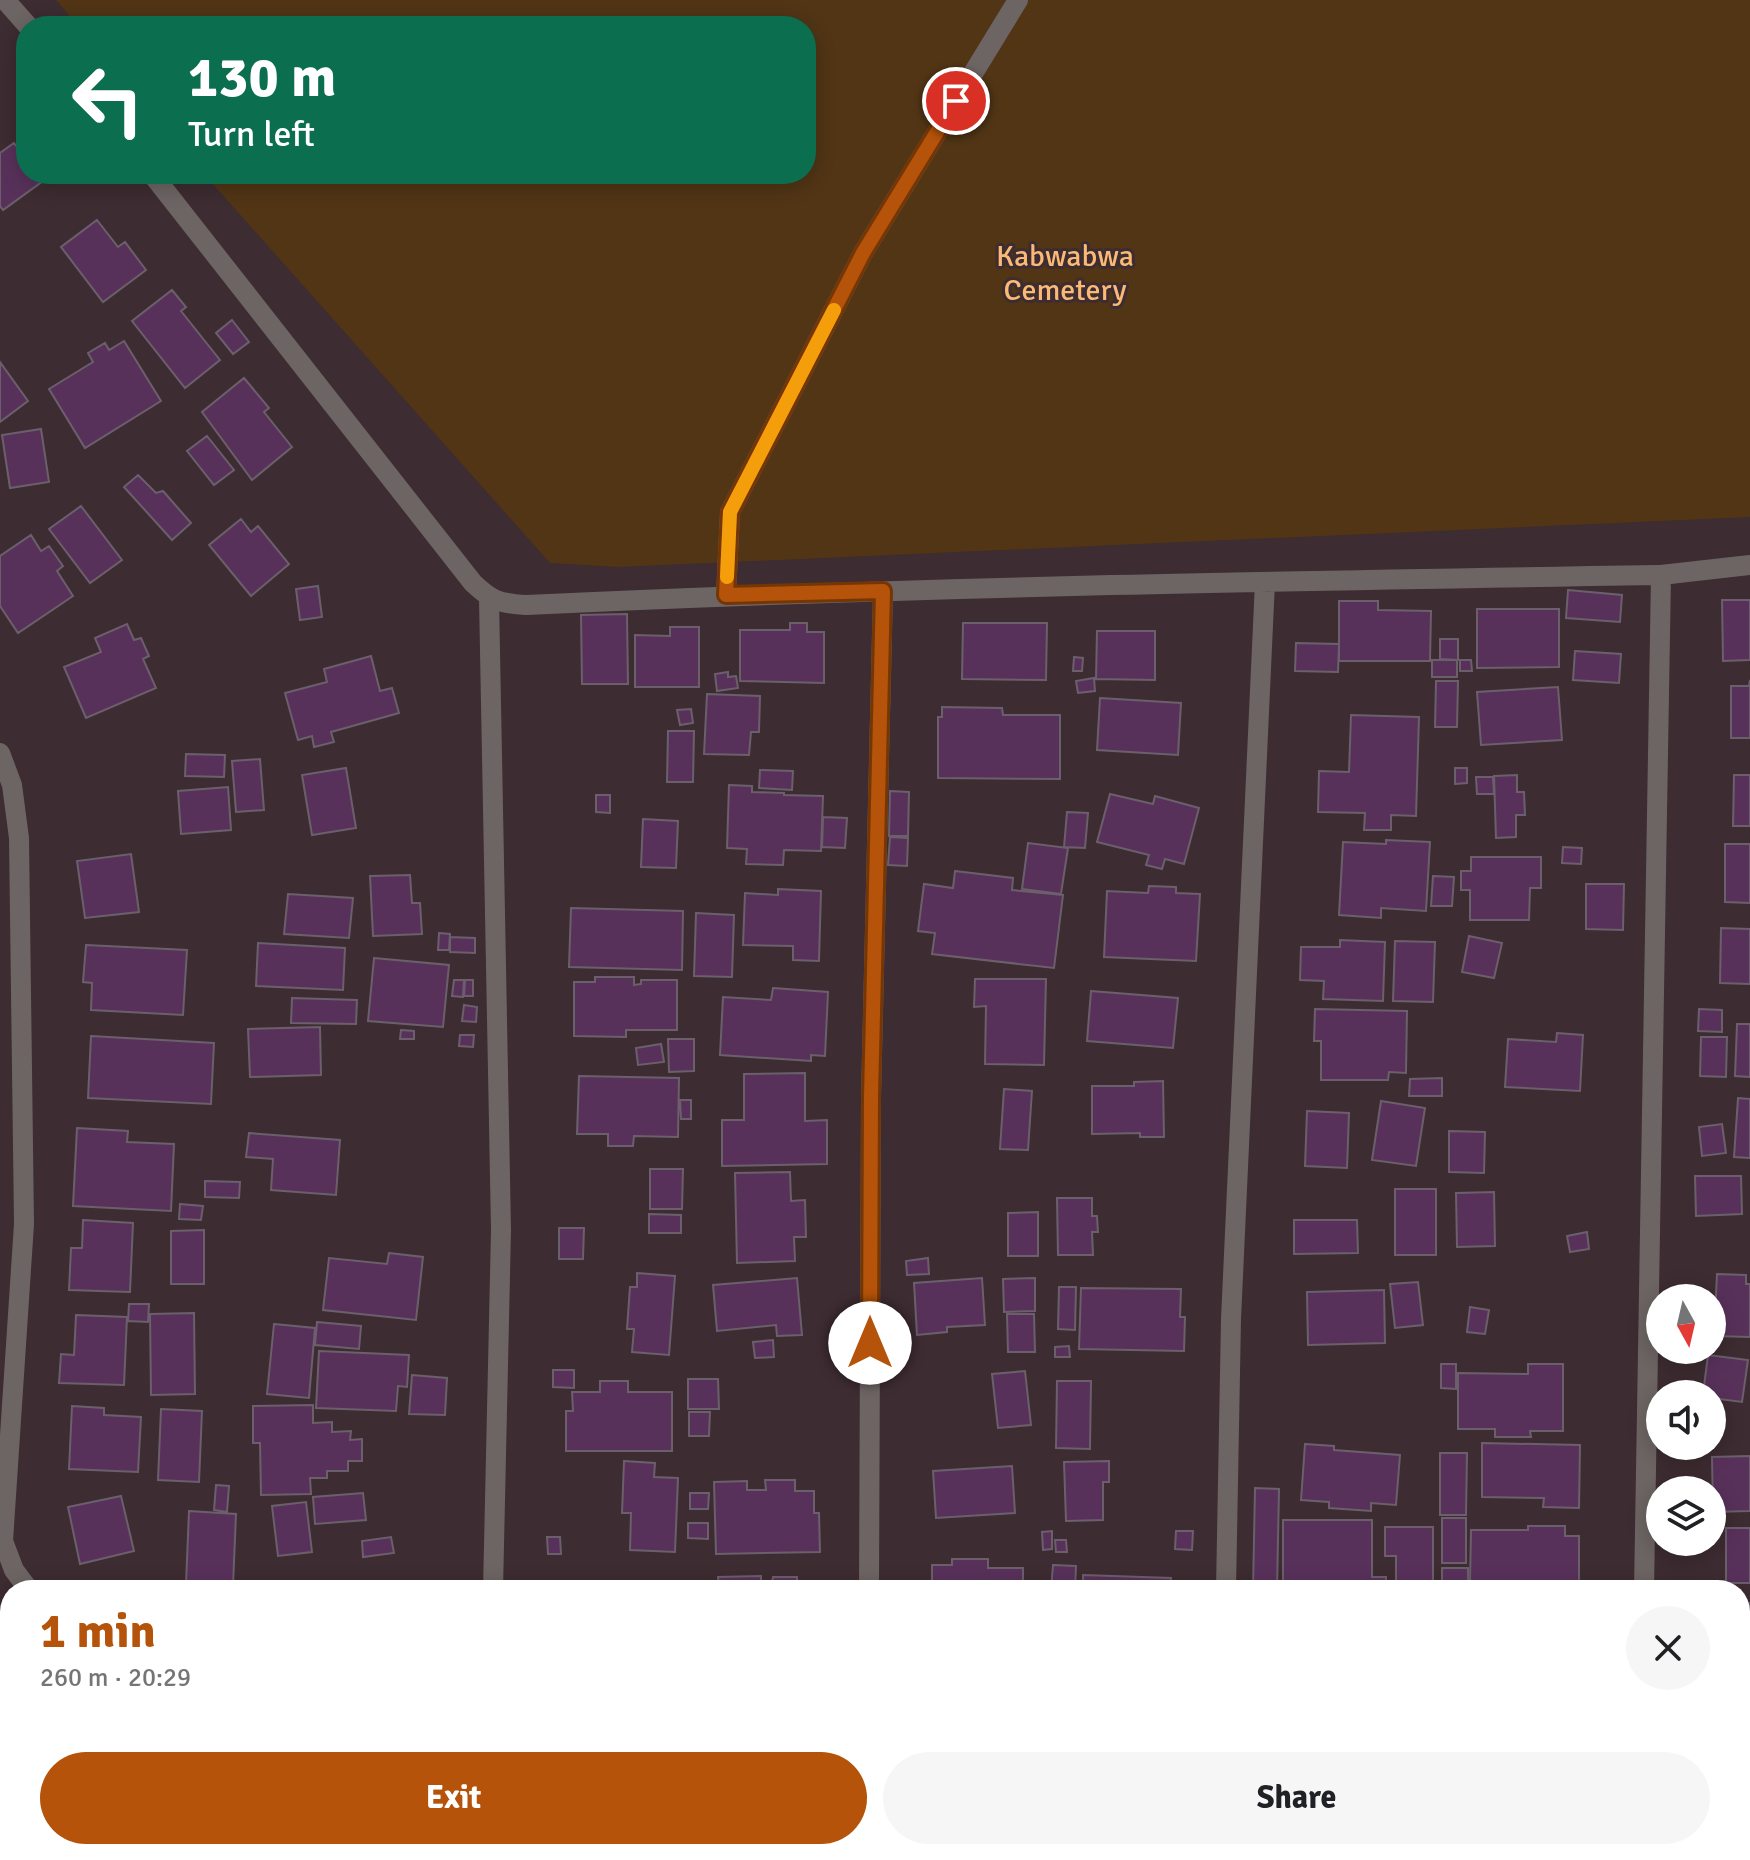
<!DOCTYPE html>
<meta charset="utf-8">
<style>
body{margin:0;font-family:Signika,sans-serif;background:#f6f6f6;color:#202124;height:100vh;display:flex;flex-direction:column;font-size:30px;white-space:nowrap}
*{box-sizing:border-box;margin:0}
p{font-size:26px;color:#757577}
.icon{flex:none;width:44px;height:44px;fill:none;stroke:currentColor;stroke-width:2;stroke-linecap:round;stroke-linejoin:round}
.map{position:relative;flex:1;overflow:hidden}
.drawer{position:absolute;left:0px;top:1580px;width:1750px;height:280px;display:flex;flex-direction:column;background:#fff;border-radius:32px 32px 0 0;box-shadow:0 4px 20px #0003}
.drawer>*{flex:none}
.top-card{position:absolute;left:16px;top:16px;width:800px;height:168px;border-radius:32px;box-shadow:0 4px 20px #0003;background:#0b6e4f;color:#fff;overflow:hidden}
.needle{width:52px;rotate:172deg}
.tools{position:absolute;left:1646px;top:1284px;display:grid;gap:16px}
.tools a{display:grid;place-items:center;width:80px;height:80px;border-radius:50%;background:#fff;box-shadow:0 4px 20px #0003;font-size:40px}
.pin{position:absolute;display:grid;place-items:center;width:68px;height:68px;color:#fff;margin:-34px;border:4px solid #fff;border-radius:50%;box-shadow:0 2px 8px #0007}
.me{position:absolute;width:88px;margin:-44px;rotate:0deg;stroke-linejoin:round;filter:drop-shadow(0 0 6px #0008)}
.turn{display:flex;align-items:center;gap:28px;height:168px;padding:0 40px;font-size:36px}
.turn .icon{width:104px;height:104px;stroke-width:2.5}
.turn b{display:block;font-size:56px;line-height:68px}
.round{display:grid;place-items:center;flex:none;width:84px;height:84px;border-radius:42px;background:#f6f6f6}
.overview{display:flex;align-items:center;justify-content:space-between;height:136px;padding:0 40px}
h1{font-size:48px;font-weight:800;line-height:60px;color:#b45309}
.button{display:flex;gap:16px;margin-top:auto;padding:16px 40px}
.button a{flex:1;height:92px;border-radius:48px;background:#b45309;color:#fff;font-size:32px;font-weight:800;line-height:92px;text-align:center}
.button a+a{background:#f6f6f6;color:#202124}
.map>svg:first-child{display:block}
.green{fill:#513515}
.building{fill:#58315a;stroke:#6b5f6c;stroke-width:2}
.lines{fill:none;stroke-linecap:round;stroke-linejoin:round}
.lane{stroke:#6d6563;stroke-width:20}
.street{stroke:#6d6563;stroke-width:20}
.route-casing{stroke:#753606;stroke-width:20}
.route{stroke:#b45309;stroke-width:14}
.slow{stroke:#f59e0b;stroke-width:14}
.labels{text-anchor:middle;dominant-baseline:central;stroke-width:6;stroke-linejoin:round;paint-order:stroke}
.park-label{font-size:30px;fill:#faba74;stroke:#3d2c31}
</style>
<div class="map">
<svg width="1750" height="1860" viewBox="0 0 1750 1860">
<rect width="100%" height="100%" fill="#3d2c31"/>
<path class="green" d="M56 0H1750V517L618 567 550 563 204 174H806V26H78Z"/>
<path class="building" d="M14 143 26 159V174H37L43 181 3 210 0 206V153Z
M97 220 118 247 125 242 146 270 103 302 61 247Z
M172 290 186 307 181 311 220 360 185 388 132 321Z
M232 320 249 342 233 354 216 333Z
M124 341 161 401 85 448 49 389 93 362 88 353 105 343 109 350Z
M0 362 28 401 0 422Z
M244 378 269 408 264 412 292 447 252 480 202 412Z
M41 429 49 482 10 488 2 435Z
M207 436 234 470 214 485 187 451Z
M138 475 156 493 163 491 191 523 172 540 124 487Z
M81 506 122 560 90 583 49 529Z
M241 519 251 532 258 526 289 564 251 596 209 545Z
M31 535 41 551 49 546 63 566 57 571 73 596 18 633 0 606V556Z
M318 586 322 617 300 620 296 589Z
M1568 590 1622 595 1620 622 1566 618Z
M1722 600H1750V660L1723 661Z
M1339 601H1378V610L1431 611 1430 661H1339Z
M1477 609H1559V667L1477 668Z
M627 614 628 684H582L581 615Z
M790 623H807V632H824V683L740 681V630H790Z
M963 623H1047L1046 680 962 679Z
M127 624 134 640 141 638 149 656 143 659 156 688 86 718 64 667 101 652 95 638Z
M670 627H699V687H635V635L670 636Z
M1097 631H1155V680L1096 679Z
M1440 639H1458V660L1440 659Z
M1296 643 1339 644 1338 672 1295 671Z
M1575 651 1621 654 1619 683 1573 680Z
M371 656 380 691 392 688 399 713 331 732 334 742 314 747 312 736 298 740 285 693 327 682 324 669Z
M1074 657 1083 658 1082 671H1073Z
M1432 660H1457V677H1432Z
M1460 660H1471L1472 671H1460Z
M728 672V677L736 676 738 688 717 691 715 674Z
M1094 678 1095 691 1078 693 1076 681Z
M1750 680V738H1731V686H1749Z
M1436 681H1458L1457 727H1435Z
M1558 687 1562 740 1481 745 1477 692Z
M707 694 760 696 759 732H751L749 755 704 754Z
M1100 698 1181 703 1178 755 1097 750Z
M942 707 1002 708 1003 715H1060V779L938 778V717H942Z
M691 709 693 723 680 725 677 710Z
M1351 715 1419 717 1416 816 1391 815V830H1364L1365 813 1318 812 1319 771 1349 772Z
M668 731H694L693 782H667Z
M186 754 225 755 224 777 185 776Z
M260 759 264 810 236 812 232 761Z
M346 768 356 828 312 835 302 775Z
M1455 768H1467V783L1455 784Z
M760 770 793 771 792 790 759 788Z
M1517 775V792H1524L1525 815H1516V837L1496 838 1494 776Z
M1734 775H1750V826H1733Z
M1476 777H1493L1494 794H1477Z
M729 785 752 786V792L784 793V795L823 796 821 851 784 850 783 865 746 864 747 849 727 848Z
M228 787 231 830 181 834 178 791Z
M890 791 909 792 908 836H889Z
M1110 794 1153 804 1155 796 1199 808 1184 864 1165 859 1162 869 1146 865 1149 855 1097 842Z
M596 795H610V813L596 812Z
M1067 812 1088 813 1085 848 1064 847Z
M823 817 847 818 845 848 822 847Z
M643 819 678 821 676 868 641 867Z
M890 837 908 838 907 866 888 865Z
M1386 840 1430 842 1426 911 1381 908V918L1339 915 1343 842 1386 844Z
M1028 843 1068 848 1061 894 1022 889Z
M1725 844H1750V903L1725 902Z
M1563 847 1582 848 1581 864 1562 863Z
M131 854 139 912 85 918 77 861Z
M1471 857H1541V888H1530L1529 920H1470V890H1461V871H1471Z
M955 871 1013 878 1012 890 1063 895 1054 968 932 954 935 933 918 931 924 884 953 888Z
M410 875 412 903H420L422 934 373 936 370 876Z
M1433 876 1454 877 1452 906H1431Z
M1586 884H1624L1623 930 1586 929Z
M1149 886 1176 887V893L1200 894 1196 961 1104 957 1107 891 1148 893Z
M778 889 821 891 819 961 793 960V946L743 945 745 893 778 895Z
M288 894 353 898 349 938 284 934Z
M571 908 683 911 682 970 569 967Z
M696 913 734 915 732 977 694 976Z
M1721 928 1750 929V984L1720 983Z
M439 933 450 934 449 950H438Z
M1469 936 1502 943 1494 978 1462 972Z
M450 937 475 938V953L450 952Z
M1340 940 1385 942 1383 1001 1323 999 1324 981 1300 980 1301 947H1340Z
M1395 941 1435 942 1433 1002 1393 1001Z
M258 943 345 948 343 990 256 986Z
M86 945 187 950 183 1015 91 1010 92 983 83 982Z
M374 958 449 965 443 1027 368 1021Z
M595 977H634V985L641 984V980H677V1030H626V1037L574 1036V982H595Z
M975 979H1046L1044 1065 985 1064 986 1006 974 1007Z
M454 980H464L463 997 452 996Z
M465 980H473V996H464Z
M773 988 828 992 825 1056 811 1055V1061L720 1055 723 997 771 1000Z
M1091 991 1178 998 1173 1048 1087 1041Z
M292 998 357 1000 356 1024 291 1023Z
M464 1005 477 1007 476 1022 462 1021Z
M1315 1009 1407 1011 1406 1073 1389 1072 1388 1080H1321V1041H1314Z
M1699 1009 1722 1010V1032L1698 1031Z
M1737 1024H1750V1077L1735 1076Z
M320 1027 321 1075 250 1077 248 1029Z
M401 1030 414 1031V1039H400Z
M1557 1033 1583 1035 1580 1091 1505 1087 1508 1039 1556 1042Z
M460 1035H474L473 1047 459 1046Z
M91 1036 214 1043 211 1104 88 1098Z
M1701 1037H1727L1726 1077 1700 1076Z
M668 1039H694V1071L669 1072Z
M661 1044 664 1062 638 1065 636 1048Z
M805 1073V1121L827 1120V1164L722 1166V1120H744V1074Z
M579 1076 679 1078 678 1137 634 1136 633 1146H608V1134H577Z
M1442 1078V1096H1409L1410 1079Z
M1163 1081 1164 1137H1140V1133L1092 1134V1086H1134V1082Z
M1004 1089 1032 1091 1028 1150 1000 1149Z
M1738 1098 1750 1099V1158L1734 1157Z
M680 1100H691V1119H681Z
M1381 1101 1425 1108 1416 1166 1372 1160Z
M1307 1111 1349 1113 1347 1168 1305 1166Z
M1722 1124 1726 1153 1702 1156 1699 1127Z
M77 1128 128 1131 127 1142 174 1144 171 1211 73 1206Z
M1449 1131 1485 1132 1484 1173 1449 1172Z
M249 1133 340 1140 336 1195 271 1190 273 1159 246 1157Z
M650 1169H683L682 1209H650Z
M790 1172 791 1201 805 1200 806 1237H794L795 1261 737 1263 735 1173Z
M1695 1176H1741L1742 1214 1696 1216Z
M205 1181 240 1182 239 1198 205 1197Z
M1395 1189H1436V1255H1395Z
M1494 1192 1495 1246 1457 1247 1456 1193Z
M1057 1198H1092V1216H1097L1098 1232H1092L1093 1255H1058Z
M180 1204 203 1206 201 1220 179 1219Z
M1038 1212V1256H1008V1213Z
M649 1214 681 1215V1233H649Z
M83 1220 133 1223 130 1292 69 1290 71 1248H82Z
M1294 1220H1357L1358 1253 1294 1254Z
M559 1228H584L583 1259H559Z
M204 1230V1284H171V1231Z
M1587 1232 1589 1249 1570 1252 1567 1236Z
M389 1253 423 1257 416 1320 323 1310 329 1258 387 1264Z
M928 1258 929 1274 907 1275 906 1261Z
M637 1273 675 1276 669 1355 632 1352 634 1329H627L630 1287H637Z
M1717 1274 1746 1275V1284H1750V1337L1714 1336Z
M797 1278 802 1335 777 1336 776 1325 717 1331 713 1285Z
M982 1278 985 1325 947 1327V1332L917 1335 914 1283Z
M1035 1278V1311L1004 1312 1003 1279Z
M1418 1282 1423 1325 1395 1328 1390 1284Z
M1059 1287H1076L1075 1330 1058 1329Z
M1081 1288 1181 1289 1180 1317H1185L1184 1351 1079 1349Z
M1384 1290 1385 1343 1308 1345 1307 1292Z
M129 1304H149L148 1322 128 1321Z
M1470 1307 1489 1310 1485 1334 1467 1332Z
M194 1313 195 1394 151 1395 150 1314Z
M1007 1314H1034L1035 1352H1008Z
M76 1315 127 1317 124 1385 59 1383 61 1354 74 1355Z
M317 1322 361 1326 359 1349 315 1345Z
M274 1324 315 1328 309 1398 267 1394Z
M773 1340 774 1357 755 1358 753 1342Z
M1069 1346 1070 1357H1055V1347Z
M319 1351 409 1355 407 1387 398 1386 396 1411 316 1408Z
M1708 1355 1748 1360 1742 1402 1712 1398V1394H1703Z
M1441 1364H1456V1389L1441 1388Z
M1528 1364H1563V1431H1530L1531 1437H1495V1429H1458V1373L1528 1374Z
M553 1370H574V1388L553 1387Z
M1025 1371 1031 1425 998 1428 992 1374Z
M412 1375 447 1378 445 1415 409 1414Z
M688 1379H718L719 1409H688Z
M600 1381H628V1392H672V1451H566V1411H573L572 1392H600Z
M1057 1381H1091L1090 1449 1056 1448Z
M313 1405V1423L332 1422V1432L351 1431 350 1440 362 1439V1461H348V1471H327V1478H310L311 1494 261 1495 260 1443H253V1406Z
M72 1406 104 1408V1415L141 1417 138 1472 69 1469Z
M161 1409 202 1411 199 1482 158 1480Z
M689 1412H710L709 1436H689Z
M1482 1443 1580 1445 1579 1508 1543 1507 1544 1498 1482 1497Z
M1305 1444 1334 1446V1450L1400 1455 1396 1505 1371 1503V1511L1329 1508V1502L1301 1500Z
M1440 1453H1467L1466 1515H1440Z
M1750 1456V1511L1713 1512 1712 1457Z
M624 1461 655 1463 654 1477 678 1478 675 1552 630 1550 631 1513H622Z
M1109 1461V1482H1103V1520L1066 1521 1064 1462Z
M1012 1466 1015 1513 936 1518 933 1471Z
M765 1480H795V1491H814V1513H819L820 1552 716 1554 714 1482 747 1481V1490H766Z
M216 1485 229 1486 227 1512 214 1510Z
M1255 1488 1279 1489 1277 1590H1253Z
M363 1493 366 1520 315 1524 313 1497Z
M690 1493H709L708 1509H690Z
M121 1496 134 1551 80 1564 68 1507Z
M306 1502 312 1552 278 1556 272 1506Z
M189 1511 236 1514 233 1586 186 1584Z
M1442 1518H1466V1563H1442Z
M1283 1520H1372V1577H1386V1590H1283Z
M688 1523H708V1539L688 1538Z
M1528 1526H1565V1536H1579V1584H1567V1590H1525L1526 1585 1509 1584V1590H1481V1583L1470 1582 1471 1530H1528Z
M1385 1527H1433V1585H1396V1556H1385Z
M1726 1528H1750V1583H1726Z
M1052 1531V1549L1043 1550 1042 1532Z
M1176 1531H1193L1192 1550 1175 1549Z
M391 1537 394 1553 363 1557 362 1541Z
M547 1537H560L561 1554H548Z
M1055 1540H1066L1067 1552H1056Z
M952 1559H988V1568H1023V1590H932V1565H952Z
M1053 1565 1076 1566 1075 1590H1051Z
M1442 1568H1468V1590H1442Z
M1083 1575 1171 1578 1170 1590H1083Z
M761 1576V1582L772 1583 773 1577H797V1590H719L718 1577Z
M713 1586V1590H648V1587Z
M1742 1603H1750V1683H1740V1619H1743Z
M36 1850H89V1860H36Z
M560 1850V1860H544L543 1851Z
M741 1850H795V1860H741Z
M1158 1850 1159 1860H1112L1111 1851Z
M1460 1850H1503V1857L1460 1858Z"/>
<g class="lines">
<path class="lane" d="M726 595 730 512 863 253 1018 0"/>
<path class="street" d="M5 0 28 26
M152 174 473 583C493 602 499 603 526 605 904 587 1283 581 1661 575L1750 565
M489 598 501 1230 493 1590
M0 753 12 785 19 838 24 1224 3 1541 14 1570 29 1590
M869 1590 871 1097 883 591
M1226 1590 1231 1319 1265 582
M1644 1590 1661 575
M871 1850V1860
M1231 1850V1860
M1646 1850V1860
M488 1860V1850"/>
</g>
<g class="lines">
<g class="route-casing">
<path id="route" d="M870 1343 871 1097 883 591 726 595 730 512 863 253 956 101"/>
</g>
<use href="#route" class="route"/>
<path class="slow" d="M727 577 730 512 834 310"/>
</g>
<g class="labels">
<g class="park-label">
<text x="1065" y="256">Kabwabwa<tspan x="1065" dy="34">Cemetery</tspan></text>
</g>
</g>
</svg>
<div class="tools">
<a><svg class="needle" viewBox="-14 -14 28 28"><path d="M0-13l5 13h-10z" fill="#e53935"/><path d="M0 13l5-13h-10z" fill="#757577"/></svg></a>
<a><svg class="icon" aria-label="sound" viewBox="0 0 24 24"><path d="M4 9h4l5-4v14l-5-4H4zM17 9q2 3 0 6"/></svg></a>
<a><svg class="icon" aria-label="layers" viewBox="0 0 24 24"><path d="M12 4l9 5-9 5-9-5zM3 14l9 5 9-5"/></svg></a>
</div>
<div class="pin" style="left:956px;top:101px;background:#d93025"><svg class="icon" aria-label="arrive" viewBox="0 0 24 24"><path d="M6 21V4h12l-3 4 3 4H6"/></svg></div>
<svg class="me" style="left:870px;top:1343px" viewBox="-20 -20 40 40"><circle r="19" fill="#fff"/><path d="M0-13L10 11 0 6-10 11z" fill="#b45309"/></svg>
<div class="top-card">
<div class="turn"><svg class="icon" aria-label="left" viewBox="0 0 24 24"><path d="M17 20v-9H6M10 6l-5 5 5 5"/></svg><div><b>130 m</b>Turn left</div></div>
</div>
<section class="drawer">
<div class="overview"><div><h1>1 min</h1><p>260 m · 20:29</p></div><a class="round"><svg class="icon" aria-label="close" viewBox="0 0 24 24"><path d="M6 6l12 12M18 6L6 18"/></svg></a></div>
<div class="button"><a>Exit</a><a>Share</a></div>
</section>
</div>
